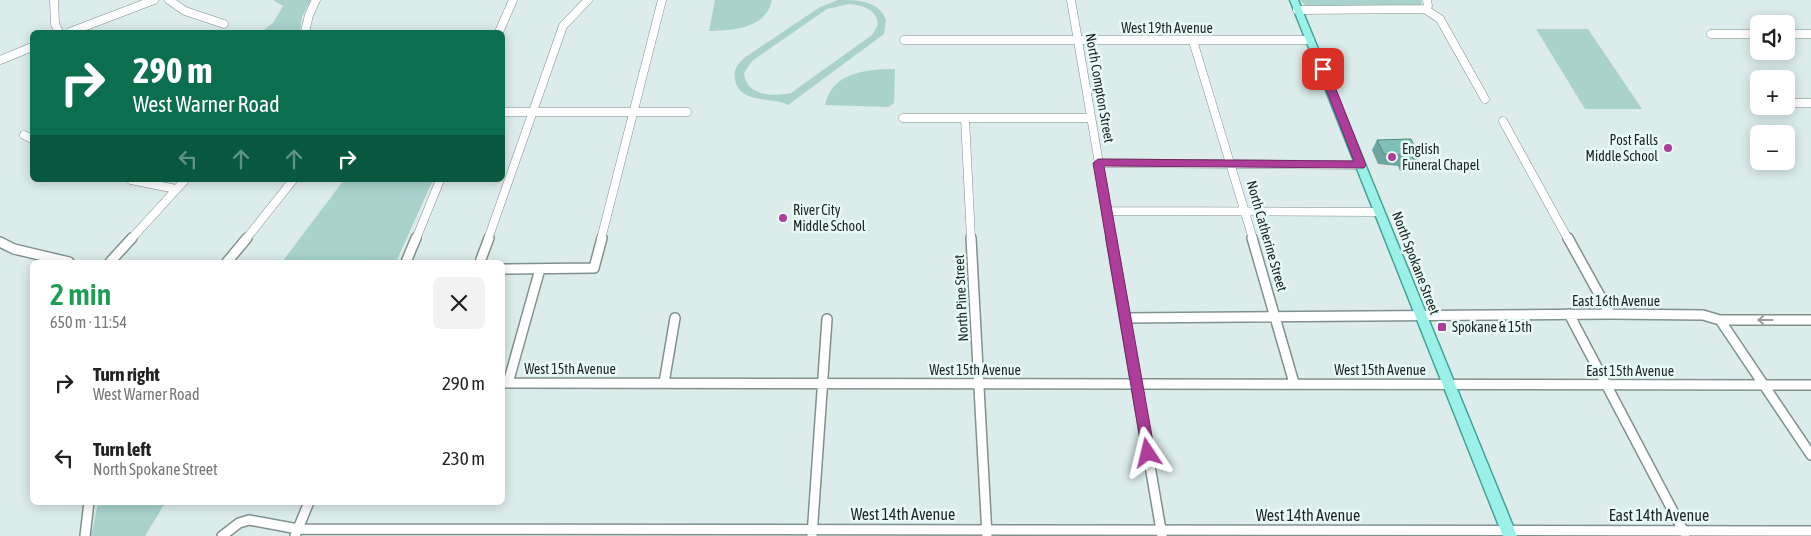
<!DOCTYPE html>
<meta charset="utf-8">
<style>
body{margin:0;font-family:"Asap Condensed",sans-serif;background:#f2f2f2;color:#222;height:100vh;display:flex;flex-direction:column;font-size:19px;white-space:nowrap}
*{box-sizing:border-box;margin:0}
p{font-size:16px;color:#767676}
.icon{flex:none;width:28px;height:28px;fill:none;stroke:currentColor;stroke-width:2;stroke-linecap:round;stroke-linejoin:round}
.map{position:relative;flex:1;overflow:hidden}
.details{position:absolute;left:30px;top:260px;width:475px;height:245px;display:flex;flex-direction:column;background:#fff;border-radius:8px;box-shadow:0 2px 12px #0003}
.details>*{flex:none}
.top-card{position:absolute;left:30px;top:30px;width:475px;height:152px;border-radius:8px;box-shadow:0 2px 12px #0003;background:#0b6e4f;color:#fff;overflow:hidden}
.tools{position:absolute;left:1750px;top:15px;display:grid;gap:10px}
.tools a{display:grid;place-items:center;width:45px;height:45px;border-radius:8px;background:#fff;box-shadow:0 2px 12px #0003;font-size:25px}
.pin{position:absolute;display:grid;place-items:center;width:42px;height:42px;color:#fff;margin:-21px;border-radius:10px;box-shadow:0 2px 8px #0006}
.me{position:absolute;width:55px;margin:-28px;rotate:350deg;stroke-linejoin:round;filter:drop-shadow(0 0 4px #0008)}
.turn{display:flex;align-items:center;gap:18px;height:105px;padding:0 20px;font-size:22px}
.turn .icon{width:65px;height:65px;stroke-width:2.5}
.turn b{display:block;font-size:35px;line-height:42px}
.lanes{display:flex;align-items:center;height:48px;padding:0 20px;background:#0003;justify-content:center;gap:25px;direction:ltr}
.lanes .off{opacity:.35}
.round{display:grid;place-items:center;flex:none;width:52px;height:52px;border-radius:8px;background:#f2f2f2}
.head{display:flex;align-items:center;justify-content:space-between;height:85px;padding:0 20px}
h1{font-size:30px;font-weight:600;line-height:38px;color:#1e9e55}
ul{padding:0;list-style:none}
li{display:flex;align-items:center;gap:15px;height:75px;padding:0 20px}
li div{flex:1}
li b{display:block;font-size:19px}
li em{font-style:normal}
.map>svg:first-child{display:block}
.green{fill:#a9d2cc;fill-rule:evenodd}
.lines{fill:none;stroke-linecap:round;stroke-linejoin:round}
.minor-far1-casing{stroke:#80918e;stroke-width:9}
.minor-casing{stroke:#80918e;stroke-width:12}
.major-casing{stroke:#44a399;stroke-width:3}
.minor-far1{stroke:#fff;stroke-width:8}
.minor{stroke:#fff;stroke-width:9}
.major{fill:#9bf1e8;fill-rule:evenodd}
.wall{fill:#6ca69e}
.building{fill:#7dc1b8;stroke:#588781}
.oneway{stroke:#9a9c9c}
.route{fill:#ae3d9a;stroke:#712864}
.poi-dot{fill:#ae3d9a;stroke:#e8faf7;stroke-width:2}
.labels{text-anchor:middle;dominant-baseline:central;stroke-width:5;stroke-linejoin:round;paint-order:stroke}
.street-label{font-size:14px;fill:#1e2423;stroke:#e8faf7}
.poi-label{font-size:14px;fill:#1e2423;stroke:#e8faf7;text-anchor:start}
.near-street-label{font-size:16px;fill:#1e2423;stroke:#e8faf7}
</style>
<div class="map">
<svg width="1811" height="536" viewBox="0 0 1811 536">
<rect width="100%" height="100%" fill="#dbecea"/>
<path class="green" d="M273 0H311L302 17 300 32H261L273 23 283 6Z
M715 0H772C766 29 733 30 709 31Z
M838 0C856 0 879 0 886 20L884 34 788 105C773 96 739 105 735 79 733 70 738 64 744 58L820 7ZM849 4C862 5 877 9 878 25L872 35 791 93C773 97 746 96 744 73L752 61 827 9Z
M1300 0H1421L1422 2 1421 6 1311 7 1306 6Z
M1536 29H1588L1642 109H1585Z
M895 69 894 103 889 107 825 105C832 72 867 69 895 69Z
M344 180H433L396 262H282Z
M98 503H165L145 536H91Z"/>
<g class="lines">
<g class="minor-far1-casing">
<path id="minor-far1" d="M54 0 55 24 59 32
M169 0 185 11 224 24
M1071 0 1112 239
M1425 9 1440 19 1485 99
M1425 9 1428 6 1427 0
M1297 10 1425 9
M70 32 154 0
M305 32 309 15 316 0
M499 32 513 0
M1711 34H1759
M1786 34H1811
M904 40H1310
M1193 41 1253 239
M0 60 32 47
M1786 103H1811
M502 112H687
M903 118H1091
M965 118 971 239
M1503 121 1568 239
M24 135 32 139
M1099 163 1361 165
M131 180 176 189
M1107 211 1380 212
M131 239 185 180
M246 239 293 180
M416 239 440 180
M488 239 563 26 588 0
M601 239 662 0"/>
</g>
<g class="minor-casing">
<path id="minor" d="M971 238 987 536
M1111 238 1162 536
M1252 238 1294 383
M1568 238 1610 314
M0 242 14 249 69 262
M110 262 132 238
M227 262 247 238
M406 262 416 238
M480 262 489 238
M502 269 594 268 602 238
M1569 314 1685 534
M1125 318 1610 314 1703 315 1720 320H1811
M1720 320 1811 455
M502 383 1811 385
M508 383 540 269
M664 383 675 318
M85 536 89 502
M222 536 239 523 249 520 298 529 1811 531
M295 536 309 502
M812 536 827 319"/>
</g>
<g class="major-casing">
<path id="major" d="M1290 0H1298L1517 536H1503Z"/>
</g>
<use href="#minor-far1" class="minor-far1"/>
<use href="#minor" class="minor"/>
<use href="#major" class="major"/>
</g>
<path class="wall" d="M1377 140 1419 155 1413 166H1411L1408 171H1400L1398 166 1378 164 1372 150Z"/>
<path class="building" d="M1411 139 1419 155 1412 156 1414 161H1406L1403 155 1384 154 1377 140Z"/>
<defs><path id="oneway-shaft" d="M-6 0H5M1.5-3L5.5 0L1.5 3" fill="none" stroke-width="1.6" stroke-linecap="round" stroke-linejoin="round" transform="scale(1.25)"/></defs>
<use class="oneway" href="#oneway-shaft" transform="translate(1765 320) rotate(-180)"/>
<path class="route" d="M1323 66 1328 69 1366 165 1364 168 1104 166 1155 453 1153 457 1148 459 1143 457 1093 163 1098 159 1354 161 1318 69Z"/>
<g class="poi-dot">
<circle cx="1668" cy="148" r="5"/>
<circle cx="1392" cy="157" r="5"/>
<circle cx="783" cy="218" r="5"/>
<rect x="1437" y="322" width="10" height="10" rx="2.5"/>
</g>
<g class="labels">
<g class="street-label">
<text x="1167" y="28">West 19th Avenue</text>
<text transform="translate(1100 88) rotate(80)">North Compton Street</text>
<text transform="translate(1267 236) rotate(74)">North Catherine Street</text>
<text transform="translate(1416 263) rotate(69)">North Spokane Street</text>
<text transform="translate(961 298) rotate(-93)">North Pine Street</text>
<text x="1616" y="301">East 16th Avenue</text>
<text x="570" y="369">West 15th Avenue</text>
<text x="975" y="370">West 15th Avenue</text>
<text x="1380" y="370">West 15th Avenue</text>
<text x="1630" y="371">East 15th Avenue</text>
</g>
<g class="poi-label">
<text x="1658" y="140" text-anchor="end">Post Falls<tspan x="1658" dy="16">Middle School</tspan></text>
<text x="1402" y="149">English<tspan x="1402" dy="16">Funeral Chapel</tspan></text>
<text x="793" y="210">River City<tspan x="793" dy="16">Middle School</tspan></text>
<text x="1452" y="327">Spokane &amp; 15th</text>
</g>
<g class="near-street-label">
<text x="903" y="514">West 14th Avenue</text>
<text x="1308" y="515">West 14th Avenue</text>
<text x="1659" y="515">East 14th Avenue</text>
</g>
</g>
</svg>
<div class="tools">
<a><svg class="icon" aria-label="sound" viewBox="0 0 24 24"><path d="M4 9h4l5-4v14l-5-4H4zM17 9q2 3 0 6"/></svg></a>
<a>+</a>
<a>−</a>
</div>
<div class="pin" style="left:1323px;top:69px;background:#d93025"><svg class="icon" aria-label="arrive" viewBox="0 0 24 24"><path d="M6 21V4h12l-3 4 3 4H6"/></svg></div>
<svg class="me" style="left:1148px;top:453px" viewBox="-20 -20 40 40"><path d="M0-17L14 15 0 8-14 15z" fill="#ae3d9a" stroke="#fff" stroke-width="4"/></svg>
<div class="top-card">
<div class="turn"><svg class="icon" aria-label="right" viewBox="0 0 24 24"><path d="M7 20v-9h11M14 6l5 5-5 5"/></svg><div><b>290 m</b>West Warner Road</div></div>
<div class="lanes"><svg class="icon off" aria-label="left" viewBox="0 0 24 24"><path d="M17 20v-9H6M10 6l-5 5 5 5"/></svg><svg class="icon off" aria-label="ahead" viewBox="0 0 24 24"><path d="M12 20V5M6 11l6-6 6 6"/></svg><svg class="icon off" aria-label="ahead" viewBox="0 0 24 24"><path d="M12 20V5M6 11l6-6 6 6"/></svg><svg class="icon" aria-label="right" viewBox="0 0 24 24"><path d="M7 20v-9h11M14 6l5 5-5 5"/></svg></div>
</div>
<section class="details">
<div class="head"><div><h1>2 min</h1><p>650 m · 11:54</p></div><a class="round"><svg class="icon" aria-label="close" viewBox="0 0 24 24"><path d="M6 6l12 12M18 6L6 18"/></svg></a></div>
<ul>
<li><svg class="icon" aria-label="right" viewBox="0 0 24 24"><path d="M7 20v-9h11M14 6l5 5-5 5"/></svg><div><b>Turn right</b><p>West Warner Road</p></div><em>290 m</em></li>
<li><svg class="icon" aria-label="left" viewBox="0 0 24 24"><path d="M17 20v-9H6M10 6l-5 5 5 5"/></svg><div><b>Turn left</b><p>North Spokane Street</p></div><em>230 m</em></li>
</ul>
</section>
</div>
